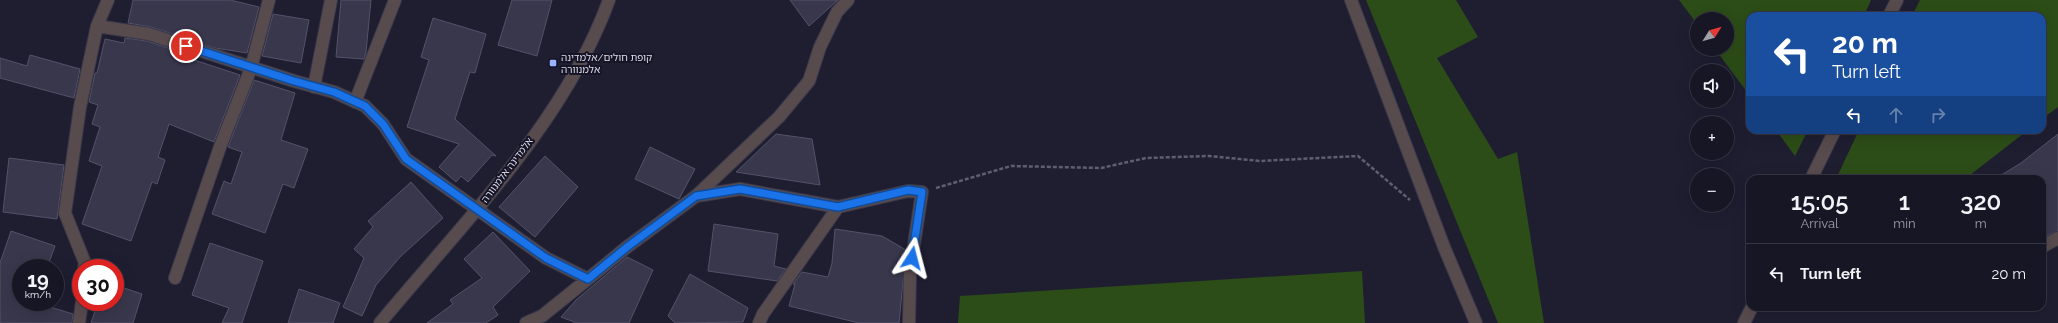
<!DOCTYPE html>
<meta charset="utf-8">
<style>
body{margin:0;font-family:Raleway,"Noto Sans Hebrew",sans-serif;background:#201f2d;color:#f1f3f6;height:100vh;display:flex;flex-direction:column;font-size:15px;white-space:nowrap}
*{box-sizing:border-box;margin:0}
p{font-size:13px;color:#9e9fa7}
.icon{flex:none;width:22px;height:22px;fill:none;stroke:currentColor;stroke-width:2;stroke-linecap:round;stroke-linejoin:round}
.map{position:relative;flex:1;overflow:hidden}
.panel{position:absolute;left:1746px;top:175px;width:300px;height:136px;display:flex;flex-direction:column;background:#171625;border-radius:12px;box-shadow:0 4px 16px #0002,0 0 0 1px #363542}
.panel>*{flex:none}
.top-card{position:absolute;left:1746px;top:12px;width:300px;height:122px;border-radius:12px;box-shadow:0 4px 16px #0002,0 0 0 1px #363542;background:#1a4fa0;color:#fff;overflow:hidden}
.needle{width:26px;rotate:53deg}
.controls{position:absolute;left:1690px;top:12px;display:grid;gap:8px}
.controls a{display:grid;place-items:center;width:44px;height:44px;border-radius:50%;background:#171625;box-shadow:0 4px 16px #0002,0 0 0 1px #363542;font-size:20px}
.speed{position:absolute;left:12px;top:259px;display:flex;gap:8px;font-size:20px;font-weight:700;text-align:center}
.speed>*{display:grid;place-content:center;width:52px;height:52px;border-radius:50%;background:#171625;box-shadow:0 4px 16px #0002,0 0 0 1px #363542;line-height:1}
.speed small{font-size:10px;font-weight:400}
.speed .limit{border:6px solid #d22;background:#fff;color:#111}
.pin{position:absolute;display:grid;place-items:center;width:34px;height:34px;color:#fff;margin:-17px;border:2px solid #fff;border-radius:50%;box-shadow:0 1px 4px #0007}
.me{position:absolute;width:44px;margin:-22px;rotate:9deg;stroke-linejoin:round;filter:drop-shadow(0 0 3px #0008)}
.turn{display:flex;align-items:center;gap:14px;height:84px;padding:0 20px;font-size:18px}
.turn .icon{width:52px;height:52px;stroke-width:2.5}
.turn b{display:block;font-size:28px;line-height:34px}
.lanes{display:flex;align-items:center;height:38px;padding:0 20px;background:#0003;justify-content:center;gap:20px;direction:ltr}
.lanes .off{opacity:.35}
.eta{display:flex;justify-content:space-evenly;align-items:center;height:68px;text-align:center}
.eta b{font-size:24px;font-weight:600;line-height:28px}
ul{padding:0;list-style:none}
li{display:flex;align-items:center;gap:12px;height:60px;padding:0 20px;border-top:1px solid #363542}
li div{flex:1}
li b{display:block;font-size:15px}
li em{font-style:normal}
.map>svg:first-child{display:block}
.green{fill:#2c4d17}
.building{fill:#38374c;stroke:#535269}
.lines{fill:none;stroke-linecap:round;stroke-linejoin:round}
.minor-casing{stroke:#3a394b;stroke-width:14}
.tertiary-casing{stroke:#3a394b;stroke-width:14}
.path{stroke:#5e5e6f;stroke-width:2.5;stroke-dasharray:4 2;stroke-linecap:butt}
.minor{stroke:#584b4d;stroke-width:12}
.tertiary{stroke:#584b4d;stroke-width:12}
.route-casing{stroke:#114b97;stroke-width:10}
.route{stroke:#1a73e8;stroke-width:7}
.poi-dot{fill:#9ab5fd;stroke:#161427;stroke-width:1.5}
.labels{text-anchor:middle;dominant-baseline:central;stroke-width:4;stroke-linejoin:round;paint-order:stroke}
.poi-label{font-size:10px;fill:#dedeeb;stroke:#161427;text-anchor:start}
.street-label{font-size:10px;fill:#dedeeb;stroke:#161427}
</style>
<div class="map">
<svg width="2058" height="323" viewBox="0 0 2058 323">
<rect width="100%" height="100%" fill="#1f1e31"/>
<path class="green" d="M1366 0H1456L1478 37 1437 58 1498 159 1517 152 1544 323H1498Z
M1679 0H1871L1864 16H1750V96L1715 49H1727V19H1697V24Z
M1920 0H2058V107L2042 119V16H1912Z
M1776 130H1808L1795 156Z
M1859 130H2028L1965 179H1836Z
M1362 271 1365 323H958L960 296Z"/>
<path class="building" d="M133 0H230L259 7 247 53 215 48 151 27 128 23Z
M341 0H371L366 52 364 59 336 57Z
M512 0H552L537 56 498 45Z
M790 0H838L809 26Z
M273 14 309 20 301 63 262 56Z
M433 18 486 34 475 73 470 72 455 119 496 156 492 155 468 182 461 176 456 182 439 167 459 144 407 127 429 60 421 57Z
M125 38 147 41 186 54 185 57 240 75 214 142 169 124 158 157 165 160 157 184 152 182 131 241 82 224 102 166 89 161 100 127 92 124 98 105 89 102 95 73H97L105 39 124 43Z
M30 55 80 69 74 98 0 78V58L27 66Z
M254 80 295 93 281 140 308 149 294 188 283 184 265 233 212 214 224 181 231 184 242 152 228 147Z
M776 134 812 139 820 185 736 172Z
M2058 134V231L2042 238V179H1995L2021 163Z
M650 147 695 169 679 199 635 179Z
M545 156 578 187 535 237 499 207Z
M9 158 64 165 57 219 3 212Z
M411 182 443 218 400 257 376 285 362 316 343 307 364 258 354 249 373 227 368 221Z
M714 224 778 234 774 266 786 269 777 281 708 271Z
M835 229 882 236 906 250 899 323H859L789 306 795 284H793L802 272 828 277 832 263Z
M11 231 55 246 47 268H21V302H34L73 314 72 323H0V263Z
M493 232 530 271 493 307 498 315 486 323H427L453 304 450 300 482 278 464 259Z
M210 243 263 261 242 323H222L229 308 192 295Z
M627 257 653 270 629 323H577L561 317 576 300Z
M690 274 748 308 743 322 675 323 668 316Z
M115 285 142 294 133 323H91L98 302H115Z
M299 289 340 303 333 323H288Z"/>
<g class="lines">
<g class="minor-casing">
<path id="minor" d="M1351 0 1444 247 1476 323
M97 26 149 34 294 81 334 92 365 106 383 124 406 159 546 258 588 279 627 247 696 196 740 189 838 207
M314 87 331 0
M355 102 395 0
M696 196 779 117 809 81 820 47 837 12 848 0
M2042 247 2058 238
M84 268 85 263 65 213 80 107 97 26 108 0
M175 278 220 147 251 68 269 0
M79 323 82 302
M526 323 542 316 588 279
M759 323 763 314 838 207 908 191 922 192 910 271 909 323"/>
</g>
<g class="tertiary-casing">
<path id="tertiary" d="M1889 16 1897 0
M1811 179 1835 130
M380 323C462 224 565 122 609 0
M1744 323 1752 307"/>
</g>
<path class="path" d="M936 188 1011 166 1101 168 1146 158 1209 156 1260 161 1358 156 1410 200"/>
<use href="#minor" class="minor"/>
<use href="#tertiary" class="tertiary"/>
</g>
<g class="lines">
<g class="route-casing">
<path id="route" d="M186 46 294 81 334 92 365 106 383 124 406 159 546 258 588 279 627 247 696 196 740 189 838 207 908 190 922 192 912 258"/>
</g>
<use href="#route" class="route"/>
</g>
<rect class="poi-dot" x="549" y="59" width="8" height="8" rx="2"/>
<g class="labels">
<g class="poi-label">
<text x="561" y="57">קופת חולים/אלמדינה<tspan x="561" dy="12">אלמנוורה</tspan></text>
</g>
<g class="street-label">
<text transform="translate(507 170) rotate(-53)">אלמדינה אלמנוורה</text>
</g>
</g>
</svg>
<div class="controls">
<a><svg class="needle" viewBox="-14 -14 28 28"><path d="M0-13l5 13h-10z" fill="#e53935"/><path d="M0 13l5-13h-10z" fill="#9e9fa7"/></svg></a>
<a><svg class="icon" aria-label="sound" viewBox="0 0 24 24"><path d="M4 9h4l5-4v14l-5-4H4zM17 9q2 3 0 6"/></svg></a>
<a>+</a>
<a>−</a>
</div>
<div class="speed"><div>19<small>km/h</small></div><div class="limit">30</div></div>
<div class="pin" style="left:186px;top:46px;background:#d93025"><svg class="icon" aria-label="arrive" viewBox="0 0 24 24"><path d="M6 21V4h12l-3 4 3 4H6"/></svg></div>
<svg class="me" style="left:912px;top:258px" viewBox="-20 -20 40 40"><path d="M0-17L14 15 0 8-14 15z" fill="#1a73e8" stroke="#fff" stroke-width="4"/></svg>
<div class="top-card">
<div class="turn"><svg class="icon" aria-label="left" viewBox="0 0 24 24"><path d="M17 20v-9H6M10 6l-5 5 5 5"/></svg><div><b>20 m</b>Turn left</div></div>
<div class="lanes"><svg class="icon" aria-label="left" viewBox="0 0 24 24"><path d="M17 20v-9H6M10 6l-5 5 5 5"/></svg><svg class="icon off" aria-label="ahead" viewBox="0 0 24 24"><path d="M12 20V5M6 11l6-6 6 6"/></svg><svg class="icon off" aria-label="right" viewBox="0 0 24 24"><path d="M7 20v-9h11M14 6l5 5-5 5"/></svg></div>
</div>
<section class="panel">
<div class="eta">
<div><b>15:05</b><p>Arrival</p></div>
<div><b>1</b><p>min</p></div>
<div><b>320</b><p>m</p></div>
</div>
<ul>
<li><svg class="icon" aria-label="left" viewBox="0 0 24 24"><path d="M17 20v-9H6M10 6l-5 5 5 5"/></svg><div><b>Turn left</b></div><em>20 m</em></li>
</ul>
</section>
</div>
